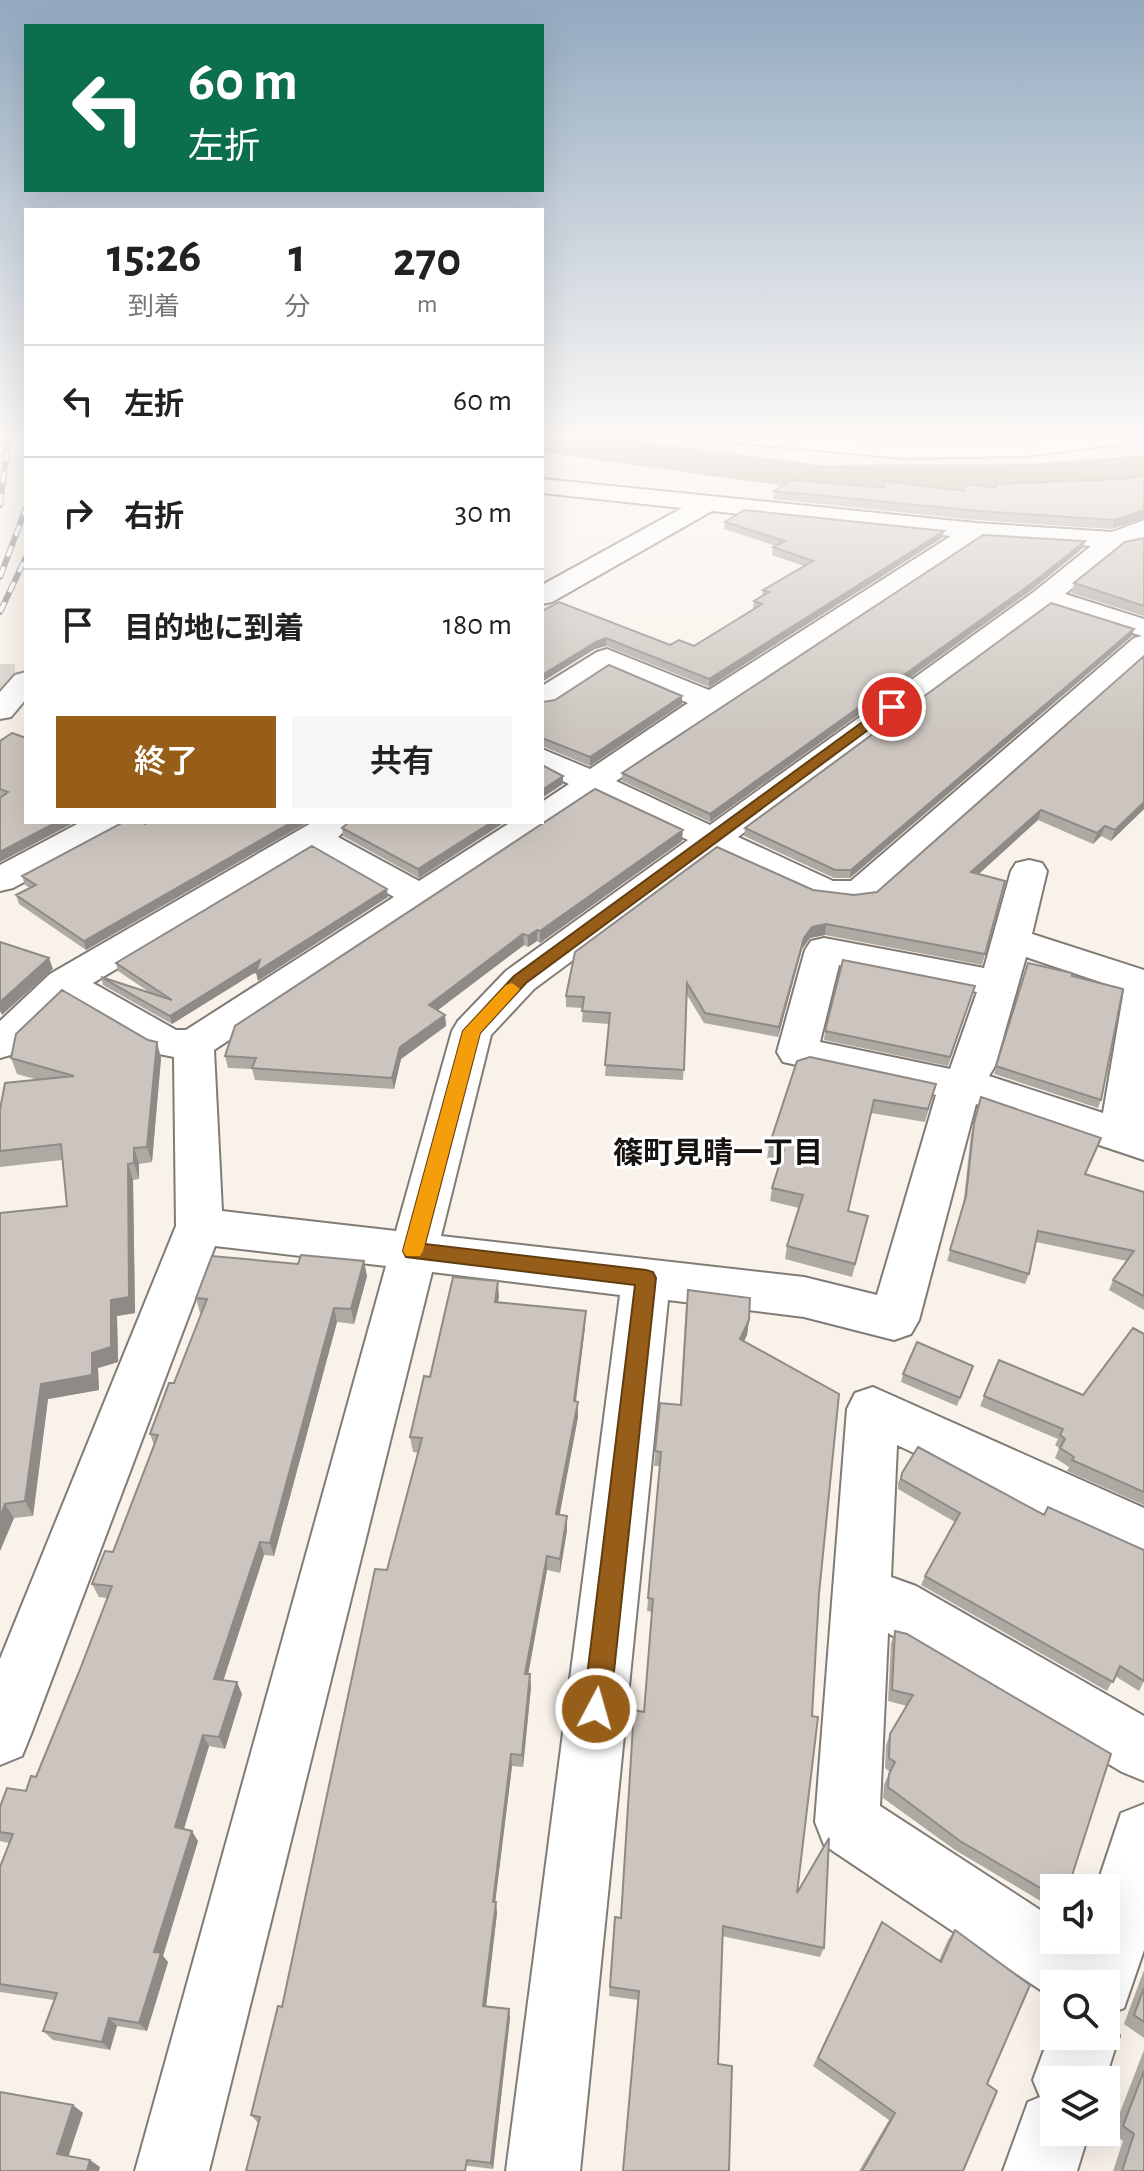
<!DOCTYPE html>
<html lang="ja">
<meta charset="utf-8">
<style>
body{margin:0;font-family:"Alegreya Sans","Noto Sans JP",sans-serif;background:#f6f6f6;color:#222;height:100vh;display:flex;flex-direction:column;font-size:30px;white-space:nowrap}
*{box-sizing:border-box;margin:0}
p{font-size:26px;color:#767676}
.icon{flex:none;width:44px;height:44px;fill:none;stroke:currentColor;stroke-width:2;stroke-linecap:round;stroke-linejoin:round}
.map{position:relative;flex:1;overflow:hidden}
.details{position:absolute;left:24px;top:208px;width:520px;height:616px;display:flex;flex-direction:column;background:#fff;border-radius:0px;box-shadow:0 8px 32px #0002}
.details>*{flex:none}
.banner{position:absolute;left:24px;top:24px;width:520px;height:168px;border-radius:0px;box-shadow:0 8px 32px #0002;background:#0b6e4f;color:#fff;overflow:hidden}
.controls{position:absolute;left:1040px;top:1874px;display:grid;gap:16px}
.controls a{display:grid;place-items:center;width:80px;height:80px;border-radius:0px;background:#fff;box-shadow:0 8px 32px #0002;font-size:40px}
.pin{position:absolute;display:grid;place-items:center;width:68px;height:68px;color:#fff;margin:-34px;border:4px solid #fff;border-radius:50%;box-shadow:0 2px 8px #0007}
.me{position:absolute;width:88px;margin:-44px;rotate:6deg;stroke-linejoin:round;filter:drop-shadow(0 0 6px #0008)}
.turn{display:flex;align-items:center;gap:28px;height:168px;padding:0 32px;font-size:36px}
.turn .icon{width:104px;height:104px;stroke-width:2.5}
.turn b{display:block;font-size:56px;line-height:68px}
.eta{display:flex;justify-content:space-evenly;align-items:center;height:136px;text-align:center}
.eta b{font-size:48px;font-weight:600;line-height:56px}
.primary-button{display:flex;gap:16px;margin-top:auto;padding:16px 32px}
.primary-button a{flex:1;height:92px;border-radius:0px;background:#965e18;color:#fff;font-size:32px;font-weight:600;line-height:92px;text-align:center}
.primary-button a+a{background:#f6f6f6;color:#222}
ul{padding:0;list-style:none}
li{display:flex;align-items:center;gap:24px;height:112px;padding:0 32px;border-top:2px solid #e0e0e0}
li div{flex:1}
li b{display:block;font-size:30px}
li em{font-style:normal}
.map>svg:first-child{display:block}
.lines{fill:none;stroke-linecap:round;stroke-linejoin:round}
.river{fill:#b19982;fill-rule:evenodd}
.street-tunnel{stroke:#d7d1ca;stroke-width:32;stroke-dasharray:32 16;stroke-linecap:butt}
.street-casing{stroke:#817b75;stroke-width:4}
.secondary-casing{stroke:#817b75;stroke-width:4}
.street{fill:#fff;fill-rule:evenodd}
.secondary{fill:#fff;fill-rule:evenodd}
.rail-casing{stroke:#827d79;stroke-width:6}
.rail{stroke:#fff;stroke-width:4;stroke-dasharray:11;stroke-linecap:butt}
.wall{fill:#afa9a4}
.shaded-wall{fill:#8f8a86}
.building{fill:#ccc5bf;stroke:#8f8a86;stroke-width:2}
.route{fill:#965e18;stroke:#623d10;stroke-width:2}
.slow{fill:#f59e0b}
.labels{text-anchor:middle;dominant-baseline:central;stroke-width:6;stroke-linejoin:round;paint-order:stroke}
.neighbourhood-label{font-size:30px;font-weight:bold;fill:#161311;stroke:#fff}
</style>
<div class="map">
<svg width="1144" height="2171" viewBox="0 0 1144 2171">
<rect width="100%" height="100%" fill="#f9f2eb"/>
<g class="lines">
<path class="river" d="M542 434H588L820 465 1027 464 1144 455V479L1027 490 820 491 542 452Z"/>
<path class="street-tunnel" d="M0 680H15"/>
<g class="street-casing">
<path id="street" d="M709 434H796L904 444 1024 442 1088 434H1144V441L1024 456 904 458 720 441Z
M542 479 976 523 1112 532 1144 520V537L1139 546 1121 548 1065 594 1144 619V659L873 900C817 914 765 877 716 854L534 989 491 1035 441 1236 804 1277 877 1295 936 1095 783 1062 777 1052 805 950 811 941 824 938 984 968 1011 871 1016 863 1029 860 1042 863 1047 871 1032 934 1144 970V1160L976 1104 919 1320 911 1334 894 1340 804 1317 668 1300 580 2171H506L620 1295 432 1272 209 2171H135L386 1266 215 1246 31 1734 22 1756 0 1765V1659L176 1226 174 1057 154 1053 67 1002 14 1054 0 1058V1021L50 974 313 822H355L338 837 419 881 511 822H542V802L569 784 542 771V749L590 769 688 703 609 669 553 705 542 708V686L597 652 607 649 709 690 951 536 712 511 552 602 542 604V585L682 508 542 493ZM981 539 1091 546 1035 591 710 825 616 781ZM1049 607 1142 636 1134 638 851 881H833L738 837ZM595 796 688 840 506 971 458 1021 452 1031 396 1231 222 1211 214 1050ZM313 851 394 897 186 1030H176L93 983ZM1026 957 1124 990 1103 1113 989 1076 995 1066ZM839 965 977 992 950 1069 820 1042Z
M26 672V699L11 717 0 719V692L15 675Z
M873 1387 1144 1508V1561L897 1445 891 1577 916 1586 1144 1716V1781L1122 1772 888 1633 880 1806 1054 1919V1940H1106V1888H1096L1121 1813 1144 1804V1950L1124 2008 1110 2014 1119 2036 1105 2080H1054V2132H1089L1077 2171H1003L1028 2102 1040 2097 1033 2080 1054 2023V2036H1106V1984H1054V1999L824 1845 815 1822 847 1409 855 1393Z"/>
</g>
<g class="secondary-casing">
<path id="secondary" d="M81 822H126L121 830 13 888 0 891V865Z"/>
</g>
<use href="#street" class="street"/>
<use href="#secondary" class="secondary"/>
<g class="rail-casing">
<path id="rail" d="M0 505 9 434
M0 577 26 508
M0 612 26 557"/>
</g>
<use href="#rail" class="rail"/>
</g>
<path class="wall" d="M1144 475 1112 529 976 520 773 499 774 491 881 488 883 481 964 491 1122 479Z
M725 522 944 531 942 538 709 687 606 646 595 649 542 611 670 645 694 646 754 609H753L754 601 762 596 763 590 804 566 772 555 773 547 776 546 724 529Z
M1144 538V616L1071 593 1074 583Z
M1085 541 1083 548 1033 589 710 822 622 781V773Z
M1132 636 850 878H834L744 836 745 828Z
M1144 656V809L1111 841 1101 836 1093 844 1038 820 978 874 1005 881 982 965 825 935 810 938 802 949 778 1037 704 1023 687 995 683 1080 605 1076 609 1024 582 1022 583 1008 566 1007V996L813 890 854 895 877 892Z
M682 696V704L590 766 542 746V702Z
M0 741 75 822 0 862V798L2 797 0 796Z
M150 822H308L86 950 19 904 16 895 30 888 25 885 22 876 120 824H145Z
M349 822H505L419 878 343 836 342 828Z
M682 841 540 943 537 941 528 947 524 945 438 1010 445 1015 446 1026 401 1059 394 1089 255 1080 252 1069 228 1068 225 1056Z
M388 897 258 981 256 972 172 1024 103 985 101 977 152 994 118 971 116 963Z
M1028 963 1101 1100 1098 1108 994 1074Z
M975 986 948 1066 824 1040 825 1031Z
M11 1058H161L152 1162 139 1164V1179L133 1180 135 1313 117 1316 118 1362 98 1368 99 1390 48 1399 33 1516 14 1518 0 1551V1213L67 1206 62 1160 0 1167V1109L38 1080 17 1074Z
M797 1061 936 1084 925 1122 871 1113 848 1211 868 1216 852 1277 785 1259 787 1246 799 1208 770 1201 772 1188 780 1162 767 1159 769 1146Z
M981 1097 1097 1149 1085 1175 1144 1192V1310L1109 1290 1113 1280 1127 1261 1036 1242 1029 1274 1025 1284 947 1261 963 1207 971 1134Z
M367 1276 354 1324 337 1322 274 1556 264 1555 223 1680 242 1694 225 1749 209 1746 184 1829 198 1841 163 1956 168 1962 147 2031 117 2026 110 2050 53 2040 43 2031 54 2000 0 1992V1867L9 1843 0 1841V1807L26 1791 36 1777 79 1672 107 1598 99 1597 92 1584 113 1552 154 1445 150 1434 174 1383 202 1313H200L196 1298Z
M498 1281V1302L585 1327 576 1401 578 1402V1417L559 1515 567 1530 560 1573 547 1570 528 1674 531 1687 523 1767 512 1766 495 1902 497 1913 486 2007 510 2018 493 2169 469 2166 257 2122 251 2115 282 2007 387 1570 419 1453 413 1452 410 1437 430 1377Z
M686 1305 749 1320 747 1335 744 1341 819 1594 797 1893 824 1948 820 1957 722 1936 718 2064 729 2171 638 2000 609 1996 615 1917 620 1918 644 1712 652 1612 647 1611 660 1466H654L660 1403 680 1405Z
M1144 1334V1505L1067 1471 1069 1467 1055 1458 1059 1448 1055 1445 1058 1439 980 1406 999 1360 1083 1395Z
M973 1366 957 1406 901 1382 903 1374Z
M902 1473 1044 1515 1144 1681 1139 1691 1115 1676 1107 1691 921 1585 925 1576 955 1522 898 1489V1483Z
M895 1631 1054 1888V1909L955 1850 883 1798 884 1784 890 1772 885 1768 886 1745 890 1734 907 1706 888 1701 891 1643Z
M882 1922 939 1960 948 1940 955 1930 987 2084 963 2171H859L889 2120 813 2066Z
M1144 1970V2038L1124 2024Z
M1144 2050V2171H1113L1123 2141 1112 2133Z"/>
<path class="shaded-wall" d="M1144 510V518L1112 529 1114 520Z
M944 531 942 538 709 687V679Z
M1085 541 1083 548 1033 589 710 822V814Z
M1134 629 1132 636 850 878 851 870Z
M606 638V646L595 649 542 682V675L596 642Z
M682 696V704L590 766V757Z
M563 776V784L542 798V790Z
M1144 802V809L1111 841 1115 830Z
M1041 810 1038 820 969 883 971 872Z
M57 822H75L0 862V852Z
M292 822H308L86 950 84 941Z
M492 822H505L419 878 418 869Z
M1105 826 1101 836 1093 844 1097 833Z
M683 830 682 841 540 943V931Z
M387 889 388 897 258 981 256 972Z
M826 924 825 935 810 938 802 949 778 1037 779 1027 804 938 812 927Z
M537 930V941L528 947V936Z
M523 934 524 945 430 1016 429 1005Z
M49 958 53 969 2 1015 0 1011V1002Z
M260 960 262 968 172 1024 170 1016Z
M445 1015 446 1026 401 1059 394 1089 392 1078 400 1047Z
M157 1042 161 1058 152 1162 147 1147Z
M134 1148 139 1164V1179L134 1163Z
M128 1164 133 1180 135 1313 117 1316 118 1362 98 1368 99 1390 48 1399 33 1516 25 1501 41 1384 92 1353 111 1300Z
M364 1261 367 1276 354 1324 351 1309Z
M498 1281 499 1297 496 1317 495 1302Z
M334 1308 337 1322 274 1556 270 1543Z
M586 1311 585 1327 574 1416V1401Z
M749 1320 747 1335 738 1354 740 1339Z
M578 1402V1417L557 1529 556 1514Z
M5 1504 14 1518 0 1551V1517Z
M567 1516V1530L560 1573V1559Z
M260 1542 264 1555 220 1691 214 1679Z
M547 1556V1570L526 1687 525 1674Z
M530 1674 531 1687 523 1767 522 1755Z
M237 1682 242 1694 225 1749 219 1737Z
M203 1735 209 1746 181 1838 175 1827Z
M511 1754 512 1766 494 1912 493 1902Z
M192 1831 198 1841 163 1956 168 1962 147 2031 139 2023 154 1952Z
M496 1902 497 1913 485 2015 483 2006Z
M509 2009 510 2018 493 2169 491 2163Z
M109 2018 117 2026 110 2050 102 2042Z
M73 2105 83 2113 67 2161 57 2154Z
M90 2160 100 2167 99 2171H87Z"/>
<path class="building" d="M1144 475V510L1114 520 978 511 774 491 793 480 884 488 883 481 964 491 966 484 996 488 997 484 1122 479Z
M744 510 944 531 709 679 606 638 596 642 542 675V611L559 602 670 645 679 640 694 646 762 604 754 601 769 592 763 590 813 561 773 547 785 541 725 522Z
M983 535 1085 541 1035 581 710 814 622 773Z
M1144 538V606L1074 583 1125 542Z
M1051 603 1134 629 851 870H835L745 828Z
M1144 656V802L1115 830 1105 826 1097 833 1041 810 971 872 1005 881 985 954 826 924 812 927 804 938 779 1027 705 1013 687 983 684 1070 605 1065 610 1013 582 1011 584 997 566 996 575 952 717 847 813 890 854 895 877 892Z
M609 665 682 696 590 757 542 738V702L555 700Z
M12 733 26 738V822H57L0 852V798L8 792 0 789V741Z
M542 765 563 776 542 790Z
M595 789 683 830 540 931 537 930 528 936 523 934 429 1005 445 1015 400 1047 392 1078 252 1068 256 1058 225 1056 235 1026Z
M122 822H141L145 824 150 822H292L84 941 16 895 36 885 22 876 120 824Z
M349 822H492L418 869 342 828Z
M312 846 387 889 256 972 260 960 170 1016 101 977 172 1000 116 963Z
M0 942 49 958 0 1002Z
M843 960 975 986 950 1057 825 1031Z
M1028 963 1072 973V976L1123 989 1101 1100 996 1066Z
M62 990 148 1040 157 1042 147 1147 134 1148V1163L128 1164 129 1297 111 1300V1347L92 1353V1375L41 1384 25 1501 5 1504 0 1517V1213L67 1206 61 1144 0 1151V1109L5 1083 74 1076 11 1058 16 1034Z
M810 1057 936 1084 928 1109 874 1100 848 1211 868 1216 855 1264 787 1246 803 1195 772 1188 784 1150 769 1146 797 1061Z
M981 1097 1101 1138 1085 1174 1144 1192V1296L1113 1280 1134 1251 1038 1231 1029 1274 950 1250 966 1196 974 1123Z
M301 1255 364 1261 351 1309 334 1308 270 1543 260 1542 214 1679 237 1682 219 1737 203 1735 175 1827 192 1831 154 1952 161 1953 139 2023 109 2018 102 2042 43 2031 57 1993 0 1984V1867L13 1834 0 1832V1807L7 1788 26 1791 31 1776 36 1777 79 1672 112 1586 92 1584 105 1551 113 1552 158 1435 150 1434 169 1383H174L207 1299 196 1298 212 1256 298 1264Z
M453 1277 498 1281 495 1302 586 1311 574 1401 578 1402 556 1514 567 1516 560 1559 547 1556 525 1674H530L522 1755 511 1754 493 1902H496L483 2006 509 2009 491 2163 467 2160 465 2171H246L260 2117 251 2115 278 2006 282 2007 375 1569 387 1570 422 1438 410 1437 424 1376 430 1377Z
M688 1290 750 1298 749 1320 740 1339 839 1394 819 1594 812 1716 818 1717 797 1893 829 1838 824 1948 723 1926 718 2064 732 2066 729 2171H623L639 1991 610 1987 615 1917 621 1918 634 1710 644 1712 653 1599 648 1598 661 1452 655 1451 660 1403 681 1405Z
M1133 1328 1144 1334V1492L1072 1460 1074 1457 1060 1448 1065 1439 1060 1435 1063 1429 984 1396 999 1360 1083 1395Z
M917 1342 973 1366 960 1398 903 1374Z
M918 1447 1044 1515 1048 1507 1144 1550V1681L1120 1666 1113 1682 925 1576 960 1513 901 1479 902 1473Z
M895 1631 907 1634 1111 1754 1068 1888H1054V1896L960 1841 888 1787 889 1774 895 1762 889 1758 890 1734 913 1695 892 1690Z
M882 1922 941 1962 955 1930 1030 1985 987 2084 997 2091 963 2171H862L895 2113 818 2058Z
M1144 1988V2022L1134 2015Z
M1144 2071V2171H1122L1134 2134 1123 2126Z
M0 2092 73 2105 57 2154 90 2160 87 2171H0Z"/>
<linearGradient id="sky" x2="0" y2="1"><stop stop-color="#92a9bf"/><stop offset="0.59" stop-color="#fcf9f6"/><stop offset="1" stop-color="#fcf9f6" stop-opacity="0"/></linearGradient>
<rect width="1144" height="738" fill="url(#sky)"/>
<path class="route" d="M887 704 899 707 526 983 480 1033 425 1244 646 1270 653 1272 656 1278 610 1709 606 1718 596 1722 587 1718 583 1709 635 1285 406 1257 403 1251 463 1031 514 976Z"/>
<path class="slow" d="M512 983 520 989 480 1033 423 1251 420 1256H406L403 1251 463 1031 506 985Z"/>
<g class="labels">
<g class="neighbourhood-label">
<text x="718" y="1154">篠町見晴一丁目</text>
</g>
</g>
</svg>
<div class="controls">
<a><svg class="icon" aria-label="sound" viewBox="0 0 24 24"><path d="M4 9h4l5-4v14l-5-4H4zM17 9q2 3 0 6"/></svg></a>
<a><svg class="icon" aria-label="search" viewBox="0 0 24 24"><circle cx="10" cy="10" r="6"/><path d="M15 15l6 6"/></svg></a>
<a><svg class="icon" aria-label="layers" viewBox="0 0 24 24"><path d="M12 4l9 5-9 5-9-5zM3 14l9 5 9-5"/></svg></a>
</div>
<div class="pin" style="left:892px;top:707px;background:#d93025"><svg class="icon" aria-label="arrive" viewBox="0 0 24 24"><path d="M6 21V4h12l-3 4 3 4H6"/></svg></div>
<svg class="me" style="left:596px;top:1709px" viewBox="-20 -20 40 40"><circle r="17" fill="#965e18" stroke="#fff" stroke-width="3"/><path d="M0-11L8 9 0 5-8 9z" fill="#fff"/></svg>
<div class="banner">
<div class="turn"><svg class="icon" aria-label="left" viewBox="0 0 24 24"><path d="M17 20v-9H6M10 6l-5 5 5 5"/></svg><div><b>60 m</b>左折</div></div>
</div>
<section class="details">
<div class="eta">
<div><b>15:26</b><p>到着</p></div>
<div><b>1</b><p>分</p></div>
<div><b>270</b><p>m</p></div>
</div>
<ul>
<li><svg class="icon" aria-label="left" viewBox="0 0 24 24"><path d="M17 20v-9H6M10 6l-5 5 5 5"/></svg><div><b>左折</b></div><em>60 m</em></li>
<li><svg class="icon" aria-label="right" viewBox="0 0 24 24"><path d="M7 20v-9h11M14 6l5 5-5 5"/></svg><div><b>右折</b></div><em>30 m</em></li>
<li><svg class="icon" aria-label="arrive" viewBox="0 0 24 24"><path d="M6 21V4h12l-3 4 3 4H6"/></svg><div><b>目的地に到着</b></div><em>180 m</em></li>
</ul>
<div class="primary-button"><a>終了</a><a>共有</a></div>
</section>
</div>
